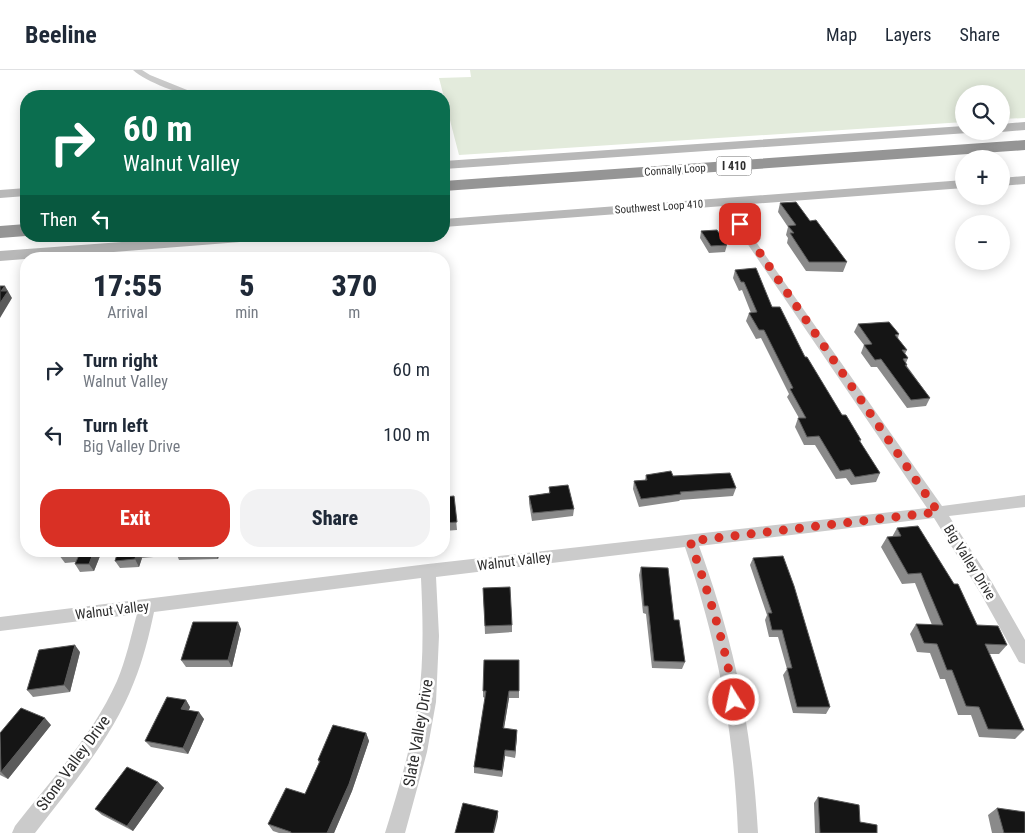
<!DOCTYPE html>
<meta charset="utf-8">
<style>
body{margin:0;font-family:"Roboto Condensed",sans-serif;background:#f2f2f3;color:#1f2937;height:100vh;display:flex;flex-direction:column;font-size:19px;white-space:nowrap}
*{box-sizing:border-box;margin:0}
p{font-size:16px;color:#747a83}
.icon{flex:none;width:28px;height:28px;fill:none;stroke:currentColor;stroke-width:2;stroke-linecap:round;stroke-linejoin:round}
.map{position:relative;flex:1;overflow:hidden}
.side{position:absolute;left:20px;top:182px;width:430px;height:305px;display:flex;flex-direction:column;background:#fff;border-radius:20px;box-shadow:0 2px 12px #0003}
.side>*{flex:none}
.top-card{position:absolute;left:20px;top:20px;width:430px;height:152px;border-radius:20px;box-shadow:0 2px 12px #0003;background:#0b6e4f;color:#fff;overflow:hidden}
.buttons{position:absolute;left:955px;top:15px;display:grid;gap:10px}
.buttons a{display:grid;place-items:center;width:55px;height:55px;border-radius:50%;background:#fff;box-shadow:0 2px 12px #0003;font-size:25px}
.pin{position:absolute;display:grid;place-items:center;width:42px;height:42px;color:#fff;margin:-21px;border-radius:10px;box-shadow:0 2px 8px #0006}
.me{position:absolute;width:55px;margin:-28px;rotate:350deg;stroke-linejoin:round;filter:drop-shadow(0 0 4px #0008)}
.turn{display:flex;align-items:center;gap:18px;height:105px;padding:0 20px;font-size:22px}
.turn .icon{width:65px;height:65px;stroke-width:2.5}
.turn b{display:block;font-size:35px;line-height:42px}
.then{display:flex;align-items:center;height:48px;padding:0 20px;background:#0003;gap:10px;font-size:19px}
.eta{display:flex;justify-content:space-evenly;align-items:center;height:85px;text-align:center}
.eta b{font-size:30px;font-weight:800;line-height:35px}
.cta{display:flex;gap:10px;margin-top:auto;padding:10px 20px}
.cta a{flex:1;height:58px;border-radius:20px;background:#d93025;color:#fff;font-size:20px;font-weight:800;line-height:58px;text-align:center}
.cta a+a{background:#f2f2f3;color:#1f2937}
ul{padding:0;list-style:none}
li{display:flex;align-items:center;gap:15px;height:65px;padding:0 20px}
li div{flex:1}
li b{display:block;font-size:19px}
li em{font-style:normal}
header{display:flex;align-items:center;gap:30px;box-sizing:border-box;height:70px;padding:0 25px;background:#fff;border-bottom:1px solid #e0e1e3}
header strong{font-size:24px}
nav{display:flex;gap:28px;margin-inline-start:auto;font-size:18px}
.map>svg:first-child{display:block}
.green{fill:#e3ebdc}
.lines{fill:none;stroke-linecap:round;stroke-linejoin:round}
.street{fill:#cbcbcb;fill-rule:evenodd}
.secondary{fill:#b8b8b8;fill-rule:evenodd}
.highway{fill:#959595;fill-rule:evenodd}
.wall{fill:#8a8a8a}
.shaded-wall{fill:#5b5b5b}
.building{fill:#151515;stroke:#5b5b5b}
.route{stroke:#d93025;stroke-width:9;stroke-dasharray:0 16.2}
.labels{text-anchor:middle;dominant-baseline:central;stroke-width:5;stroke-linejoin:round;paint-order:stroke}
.far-street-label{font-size:11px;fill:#2e2e2e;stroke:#fff}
.shield{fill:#fff;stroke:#6d6d6d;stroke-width:1}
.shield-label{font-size:12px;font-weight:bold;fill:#2e2e2e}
.street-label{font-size:14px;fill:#2e2e2e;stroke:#fff}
.near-street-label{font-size:16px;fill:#2e2e2e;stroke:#fff}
</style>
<header>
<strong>Beeline</strong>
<nav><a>Map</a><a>Layers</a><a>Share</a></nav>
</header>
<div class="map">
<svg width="1025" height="763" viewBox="0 0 1025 763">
<rect width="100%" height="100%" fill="#fff"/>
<path class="green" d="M470 0H1025V48L1001 49V24H964V52L459 85 439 8 471 7Z"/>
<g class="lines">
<path class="street" d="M133 0H142L150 5 202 26C185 27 146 12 133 0Z
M739 151 742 152 942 436 1025 425V437L949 446 993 514 1025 570V594L1019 592 981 524 934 448 699 476C735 574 752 659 758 763H738C734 661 718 574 685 477L436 507 439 566 436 632 427 682 405 763H385C398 721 411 678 418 634 424 593 423 550 421 508L154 542C149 566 143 590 134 612 112 669 71 716 35 763H12L15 756C51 710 93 665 117 611 126 590 131 566 137 544L0 561V547L428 494 927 438 734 154Z"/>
<path class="secondary" d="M1025 52V60L1001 62 1000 61H1001V54Z
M964 56V61H969L968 63 444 99V91Z
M1025 106V114L1001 116V108Z
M964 110V118L444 157V149Z
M26 118V126L0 128V120Z
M203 166H272L265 170 0 191V181Z"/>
<path class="highway" d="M1025 70V80L444 121V111Z
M26 154V166L0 168V156Z"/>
</g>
<path class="wall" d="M780 133 810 151 847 192 843 202 806 201 787 173 788 168 786 165 788 157 778 142Z
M701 161 727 175 725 182 709 183 700 168Z
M735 200 772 237 805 287 842 345 861 370 860 372 880 403 876 412 851 415 846 408 836 409 815 375H804L795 357 798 348H799L787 327 789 324 761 268 756 269 746 251 749 243H751L742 220 739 221 733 208Z
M858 254 899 264 898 268 907 280 905 284 908 288 906 293 907 295V296L930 328 926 336 907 338 877 297H871L861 283 864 275 854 262Z
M646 405 673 406 736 418 733 426 680 430 679 431 639 437 633 419 634 411 645 410Z
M549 417 574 439 573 446 532 451 529 433V426L549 423Z
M454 426 457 460 444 461V427Z
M897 458 977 555 1007 575 999 584H989L1024 660 1015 669 979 667 971 645H958L945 609H940L930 583 917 582 910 564 916 554 932 555 915 513 902 514 881 477 887 467H892Z
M102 481 94 501 80 502 75 494 76 492 65 493 59 485Z
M118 481H220L218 489 179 490 177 485 142 488 139 497 120 498 115 491Z
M753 488 830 637 826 644 793 643 783 605 787 599 778 567H769L765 550 767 545 750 495Z
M641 497 674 550 685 592 682 599 652 598 646 544 643 543 639 505Z
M483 518 512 555V562L485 564Z
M241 559 232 597H186L181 590Z
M80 582 70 622 33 627 27 620Z
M519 590V628H509L504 658 517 666 515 688 505 686 502 707 474 703V697L485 628 483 627V621Z
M186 630 190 637 189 640 204 649 188 684 151 677 145 671Z
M51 655 8 709 0 705V663Z
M366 663 369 671 352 721 334 763H279L273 761 268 754 305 724 319 693 318 690Z
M158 712 164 718 133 761 102 745 95 739Z
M818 727 860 752 877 763H815L814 733Z
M997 738 1025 763H992L988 745Z"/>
<path class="shaded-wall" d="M5 216 12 228 0 248V233L1 221Z
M94 481H102L94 501 89 494Z
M137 481 142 488 139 497 135 489Z
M214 481H220L218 489Z
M238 552 241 559 232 597 228 590Z
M75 575 80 582 70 622 64 615Z
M509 621V628L503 664V658Z
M186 630 190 637 186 646 181 639Z
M199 642 204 649 188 684 183 678Z
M45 648 51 655 8 709 1 702Z
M517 660V666L515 688V681Z
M366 663 369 671 352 721 334 763H327Z
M505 680V686L502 707V701Z
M158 712 164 718 133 761 127 756Z
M498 741V747L494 763H493Z"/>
<path class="building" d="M796 132 810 151 816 150 847 192H809L790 163H794L788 156 796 155 780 133Z
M717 160 727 175 711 176 701 161Z
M756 198 772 237H780L805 287H807L842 345H846L861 370H859L880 403 855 407 850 399 840 401 819 366 807 367 798 348H806L790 319 793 318 764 260H759L749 243 757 242 744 212H741L735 200Z
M0 216H5L1 221H8L0 233Z
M889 252 899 264 895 265 907 280H902L908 288 903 289 907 295H905L930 328 911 330 881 289 875 290 864 275 872 274 858 254Z
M671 401 673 406 730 403 736 418 680 422 681 424 641 429 634 411 647 410 646 405Z
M568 415 574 439 533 443 529 426 550 423 549 417Z
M454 426 457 452 444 453V427Z
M918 456 954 514H958L977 555 998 556 1007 575 985 574 1024 660 988 659 979 637 966 636 952 600H947L937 574 924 573 916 554 943 555 921 503 908 504 887 467 901 466 897 458Z
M61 481H94L89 494H75L79 485H59Z
M118 481H137L135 489 115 491Z
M176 481H214L175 482Z
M783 486 794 516 830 637H797L787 598H792L782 560H772L768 543H772L753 488Z
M641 497 668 498 674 550H679L685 592 654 591 648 536H644Z
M510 517 512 555 485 556 483 518Z
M193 552H238L228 590H181Z
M75 575 64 615 27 620 39 580Z
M484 590H519V621H509L503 658 517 660 515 681 505 680 502 701 474 697 486 621H483Z
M167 627 186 630 181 639 199 642 183 678 145 671Z
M21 638 45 648 1 702 0 663Z
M333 655 366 663 349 714 327 763H291V762L268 754 286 718 305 724 320 691 318 690Z
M127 697 158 712 127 756 95 739Z
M818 727 859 735 860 752 877 755V763H820Z
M463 733 498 741 493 763H455Z
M997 738 1025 742V763H1004Z"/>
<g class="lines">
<path class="route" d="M734 630C726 575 708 522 690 471L938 442 740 154"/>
</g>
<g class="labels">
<g class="far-street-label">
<text transform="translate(675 100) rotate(-4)">Connally Loop</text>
<text transform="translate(659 137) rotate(-4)">Southwest Loop 410</text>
</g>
<rect class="shield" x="716.5" y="86.5" width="35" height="19" rx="4"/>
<g class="shield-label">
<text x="734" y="96">I 410</text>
</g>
<g class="street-label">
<text transform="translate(514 491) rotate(-7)">Walnut Valley</text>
<text transform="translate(970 492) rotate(58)">Big Valley Drive</text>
<text transform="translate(112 540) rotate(-7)">Walnut Valley</text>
</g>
<g class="near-street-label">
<text transform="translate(418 663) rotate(-80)">Slate Valley Drive</text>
<text transform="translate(73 693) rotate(-54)">Stone Valley Drive</text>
</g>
</g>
</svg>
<div class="buttons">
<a><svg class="icon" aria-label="search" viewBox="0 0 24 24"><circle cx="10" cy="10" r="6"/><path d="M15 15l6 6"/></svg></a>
<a>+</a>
<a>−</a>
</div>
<div class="pin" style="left:740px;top:154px;background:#d93025"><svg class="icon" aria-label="arrive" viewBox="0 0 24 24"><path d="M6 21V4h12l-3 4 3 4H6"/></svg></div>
<svg class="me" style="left:734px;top:630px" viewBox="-20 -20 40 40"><circle r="17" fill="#d93025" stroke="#fff" stroke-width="3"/><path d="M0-11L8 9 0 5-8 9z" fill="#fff"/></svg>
<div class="top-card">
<div class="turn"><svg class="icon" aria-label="right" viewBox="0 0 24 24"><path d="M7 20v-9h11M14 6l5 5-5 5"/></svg><div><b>60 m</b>Walnut Valley</div></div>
<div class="then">Then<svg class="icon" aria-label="left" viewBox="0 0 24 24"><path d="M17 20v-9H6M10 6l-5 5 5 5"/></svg></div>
</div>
<section class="side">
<div class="eta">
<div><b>17:55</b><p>Arrival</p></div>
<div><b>5</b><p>min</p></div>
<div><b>370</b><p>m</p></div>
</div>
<ul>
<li><svg class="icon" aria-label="right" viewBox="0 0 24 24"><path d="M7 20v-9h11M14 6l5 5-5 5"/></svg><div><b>Turn right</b><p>Walnut Valley</p></div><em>60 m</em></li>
<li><svg class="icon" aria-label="left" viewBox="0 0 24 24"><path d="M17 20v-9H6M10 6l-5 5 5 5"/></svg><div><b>Turn left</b><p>Big Valley Drive</p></div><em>100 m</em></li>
</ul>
<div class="cta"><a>Exit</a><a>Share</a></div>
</section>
</div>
